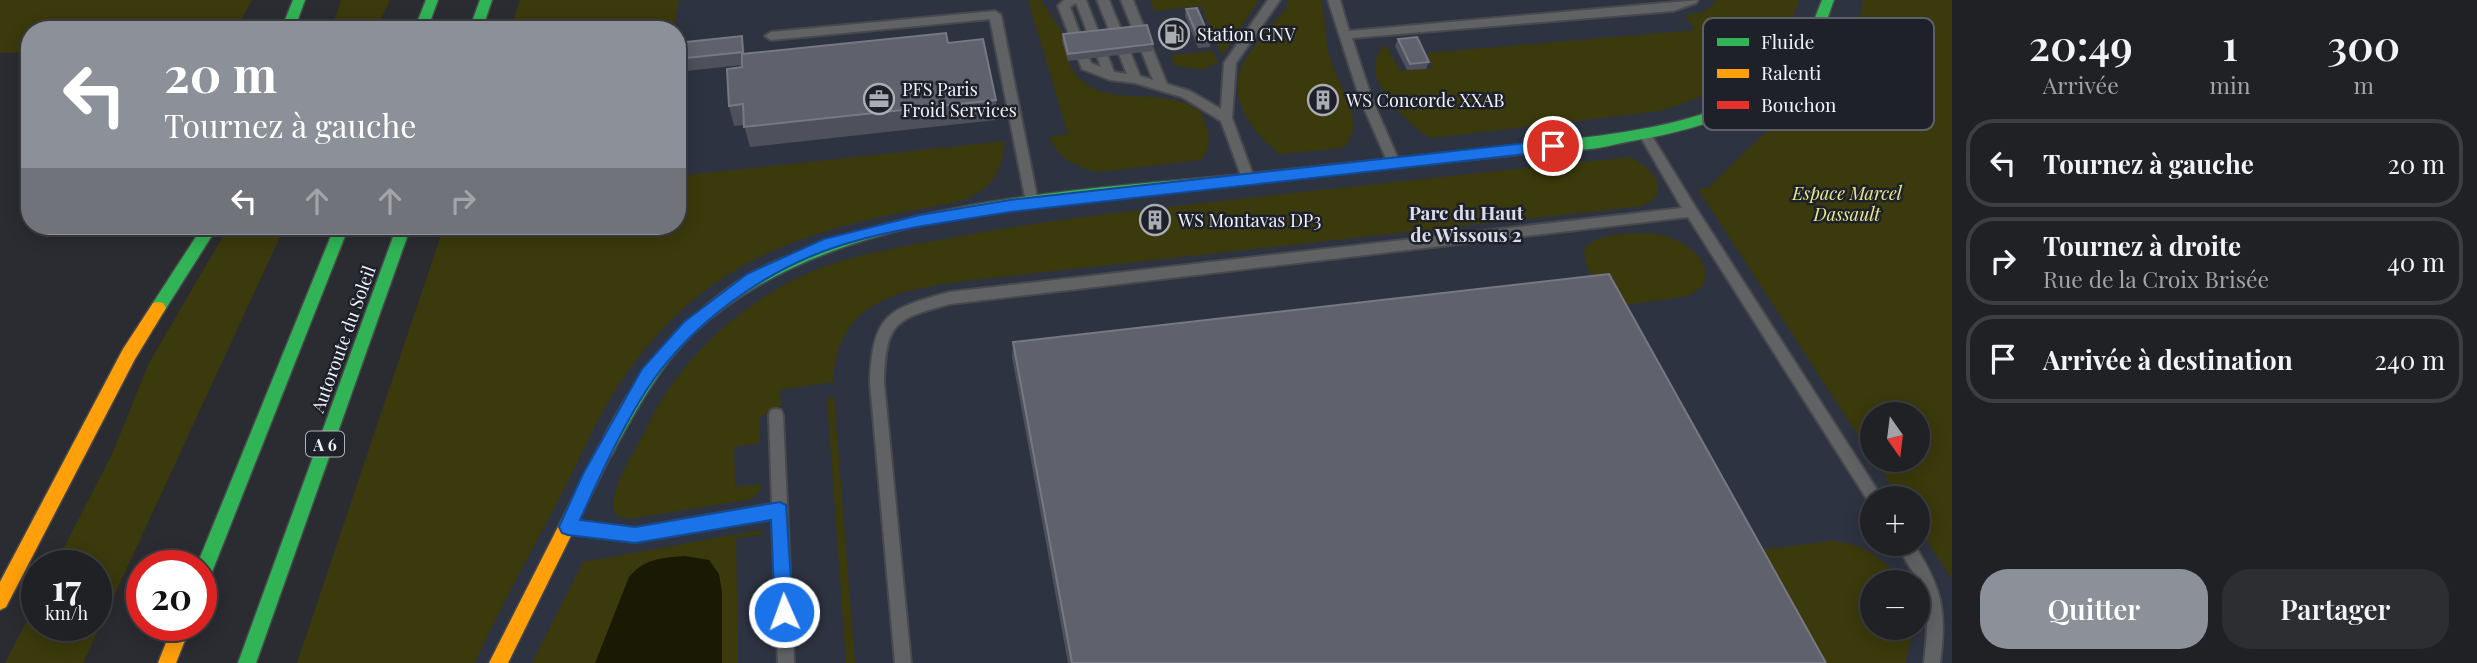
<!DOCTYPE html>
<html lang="fr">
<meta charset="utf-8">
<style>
body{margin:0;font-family:"Playfair Display",serif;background:#2d2e32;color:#f1f3f6;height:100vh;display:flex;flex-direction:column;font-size:26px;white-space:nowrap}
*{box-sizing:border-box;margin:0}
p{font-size:23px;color:#a2a3a7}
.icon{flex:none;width:38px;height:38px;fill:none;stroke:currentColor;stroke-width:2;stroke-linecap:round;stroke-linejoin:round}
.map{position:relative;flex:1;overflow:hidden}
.details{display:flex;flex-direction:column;background:#202125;width:525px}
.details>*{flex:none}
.guide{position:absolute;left:21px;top:21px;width:665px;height:214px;border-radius:28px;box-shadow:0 4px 18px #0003,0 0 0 2px #3d3e42;background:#8c9099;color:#fff;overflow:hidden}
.needle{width:46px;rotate:166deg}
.controls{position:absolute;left:1860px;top:402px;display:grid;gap:14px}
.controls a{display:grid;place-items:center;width:70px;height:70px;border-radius:50%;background:#202125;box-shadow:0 4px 18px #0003,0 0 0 2px #3d3e42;font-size:35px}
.speed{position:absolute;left:21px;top:550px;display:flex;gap:14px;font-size:35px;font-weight:700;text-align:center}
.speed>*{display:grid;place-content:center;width:91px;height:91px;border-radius:50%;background:#202125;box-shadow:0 4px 18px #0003,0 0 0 2px #3d3e42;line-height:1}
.speed small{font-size:18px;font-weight:400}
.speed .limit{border:10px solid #d22;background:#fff;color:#111}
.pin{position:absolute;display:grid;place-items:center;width:60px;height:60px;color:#fff;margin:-30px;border:4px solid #fff;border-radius:50%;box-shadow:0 2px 7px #0007}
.me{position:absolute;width:77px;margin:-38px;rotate:358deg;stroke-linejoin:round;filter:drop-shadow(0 0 5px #0008)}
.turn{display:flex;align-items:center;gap:24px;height:147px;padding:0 28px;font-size:32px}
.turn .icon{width:91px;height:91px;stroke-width:2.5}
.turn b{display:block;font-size:49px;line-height:60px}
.lanes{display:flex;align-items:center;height:66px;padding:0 28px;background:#0003;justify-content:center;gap:35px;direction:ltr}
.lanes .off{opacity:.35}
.eta{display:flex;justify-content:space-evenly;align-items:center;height:119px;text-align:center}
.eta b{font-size:42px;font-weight:600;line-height:49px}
.button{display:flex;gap:14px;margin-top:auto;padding:14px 28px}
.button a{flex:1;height:80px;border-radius:28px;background:#8c9099;color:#fff;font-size:28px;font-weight:600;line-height:80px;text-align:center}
.button a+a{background:#2d2e32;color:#f1f3f6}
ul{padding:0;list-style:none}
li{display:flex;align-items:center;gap:21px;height:88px;margin:0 14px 10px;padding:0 14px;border:4px solid #3d3e42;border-radius:28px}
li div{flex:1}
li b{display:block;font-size:26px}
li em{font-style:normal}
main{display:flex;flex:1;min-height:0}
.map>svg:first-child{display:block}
.built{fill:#2e3341;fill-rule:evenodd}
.green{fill:#3b3a0c}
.water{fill:#1a1904}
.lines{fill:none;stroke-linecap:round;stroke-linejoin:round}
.lane-casing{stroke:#47494c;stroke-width:4}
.fast-casing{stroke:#47494c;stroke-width:3}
.slow-casing{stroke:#47494c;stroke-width:3}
.jam-casing{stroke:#47494c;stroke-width:3}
.lane{fill:#616263;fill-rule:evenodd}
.fast{fill:#30b455;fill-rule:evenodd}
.slow{fill:#ff9f0a;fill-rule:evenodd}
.jam{fill:#e5322d;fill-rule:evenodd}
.wall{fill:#4e505c}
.shaded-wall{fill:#393a44}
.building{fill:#5f626d;stroke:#767882;stroke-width:2}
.route{fill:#1a73e8;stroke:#114b97;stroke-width:2}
.labels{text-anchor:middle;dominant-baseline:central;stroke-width:5;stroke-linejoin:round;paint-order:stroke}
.shield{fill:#1e212a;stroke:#b0b3ba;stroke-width:2}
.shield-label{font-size:16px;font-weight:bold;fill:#eff2f8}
.poi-label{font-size:18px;fill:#eff2f8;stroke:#1e212a;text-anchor:start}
.park-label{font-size:18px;font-style:italic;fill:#e9e88c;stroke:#1e212a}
.street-label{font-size:18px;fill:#eff2f8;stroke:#1e212a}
.neighbourhood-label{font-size:19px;font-weight:bold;fill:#dadeea;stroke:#1e212a}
.key{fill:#1e212a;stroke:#5d6068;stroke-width:2}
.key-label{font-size:19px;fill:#eff2f8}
</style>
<main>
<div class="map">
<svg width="1952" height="663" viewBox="0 0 1952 663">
<rect width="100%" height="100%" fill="#2b2c31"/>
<path class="built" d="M550 0H1952V663H332L677 226V30H541ZM1872 415H1918V460H1872ZM1872 499H1918V544H1872ZM1872 583H1918V628H1872Z"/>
<path class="green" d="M0 0H252L236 30H30V52L0 53Z
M341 0H390L376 30H331Z
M520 0H679L673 30H510Z
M1028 0H1041C1046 10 1054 18 1059 27 1067 43 1065 63 1078 77 1107 110 1161 84 1200 111 1208 127 1214 146 1201 160L1097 172C1074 166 1058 158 1049 137L1068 134Z
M1150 0H1259L1222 56 1201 6 1154 11Z
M1287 0H1321C1326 19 1325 37 1329 55 1336 83 1370 122 1343 148L1280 154C1255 135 1225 99 1243 64 1254 43 1272 25 1287 7Z
M1718 0H1799C1781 60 1716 96 1660 111L1431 138C1407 125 1351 72 1386 45L1400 71 1433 68 1427 53 1695 30 1685 15 1704 12Z
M1863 0H1952V579L1918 527V499H1900L1875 460H1918V415H1872V457L1698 189 1709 187C1731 166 1752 144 1776 124 1821 86 1854 63 1863 0Z
M1213 51 1218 63 1201 70 1174 65 1171 55Z
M1005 141C1000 175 995 186 962 201 825 226 719 247 631 367 602 405 584 451 562 493 533 549 501 605 475 663H297L444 226H677V176Z
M1630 157C1645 166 1665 177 1655 198L1643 206 964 281C897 290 837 301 833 382L780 390 781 406 760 417V443L734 447 735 487 761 484 760 491 751 499 629 519 616 516C606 492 634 454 645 431 673 371 720 323 777 289 837 253 911 246 978 233 1073 216 1169 207 1266 196 1387 183 1508 170 1630 157Z
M229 226H285L83 663H5L37 601V625H96V565H55L113 452 149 363Z
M1652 233C1677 237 1717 256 1702 287L1688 296 1610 307 1587 267 1584 250C1595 232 1633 234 1652 233Z
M834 397 855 663H846L827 398Z
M760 530 763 534 736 538 738 663H532L583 562Z
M1832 541C1862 543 1885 558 1902 583H1872V628H1914L1905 663H1800L1740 552Z"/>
<path class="water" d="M685 556 709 560 719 574 722 592V663H595L629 577C645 558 662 558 685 556Z"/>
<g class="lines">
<g class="lane-casing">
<path id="lane" d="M1064 0H1086L1114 72 1127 74 1097 0H1109L1140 76 1153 80 1121 0H1133L1167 84 1190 91 1221 109 1224 63 1268 0H1280L1236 63 1232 118 1254 178 1252 181 1248 183 1242 178 1221 121 1182 97 1135 83 1110 80 1082 69 1058 6ZM1076 3 1101 67 1091 63 1070 7Z
M1328 0H1340L1349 31 1698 0 1696 3 1673 11 1352 38 1372 99 1400 163 1394 168 1388 163 1360 99Z
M995 11 1001 15 1038 202 1032 207 1026 202 990 19 771 40 765 36 771 32Z
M1646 131 1650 133 1696 208 1883 499H1872V505L1870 504 1688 217 950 304C894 319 886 323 884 382L911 663H895L870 382C873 314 887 309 950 292L1682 208 1640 136Z
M776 409 781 410 783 415 794 663H778L772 519 635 542 570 534 564 532 562 527 564 522 570 520 635 528 772 504 769 415 771 410Z
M1897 544H1914C1942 589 1947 610 1940 663H1924C1927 636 1931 608 1919 582 1912 569 1903 558 1897 544Z"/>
</g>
<g class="fast-casing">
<path id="fast" d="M293 0H305L294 30H281Z
M426 0H438L427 30H414Z
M480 0H492L482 30H469Z
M1822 0H1834C1829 13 1825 28 1819 40 1782 106 1702 129 1632 141 1614 144 1587 153 1569 148L1567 144 1569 140 1574 139C1652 129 1768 115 1808 35 1813 24 1817 12 1822 0Z
M1245 174 1252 179 1245 184C1072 202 826 207 693 334 658 368 634 414 611 456L605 459 599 456 597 451C628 384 672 328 732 285 761 264 800 251 833 240 966 195 1107 187 1245 174Z
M203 226H218L163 313H153L150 308 153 303Z
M335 226H349L210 577 207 583 201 586V565H197Z
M397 226H411L256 663H238Z"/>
</g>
<g class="slow-casing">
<path id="slow" d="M158 302 163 303 166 308 163 313 135 359 6 607 0 610V582L123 349 153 303Z
M605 443 611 446 613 451 508 663H489L599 446Z
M173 625H191L176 663H158Z"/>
</g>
<g class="jam-casing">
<path id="jam" d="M1574 139 1581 144 1574 149 1245 184 1238 179 1245 174Z"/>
</g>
<use href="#lane" class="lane"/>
<use href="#fast" class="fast"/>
<use href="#slow" class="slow"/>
<use href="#jam" class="jam"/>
</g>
<path class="wall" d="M1186 9 1211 41 1210 47 1198 48 1185 16Z
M1063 34 1153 44 1152 51 1068 61 1062 41Z
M742 36 745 53 948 43 996 100V120L750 147 744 125 734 126 729 106 742 65 677 72V43Z
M1398 39 1429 62 1426 69 1407 70 1395 46Z
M1315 91 1336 96 1333 103 1316 105 1313 98Z
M1147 210 1166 216 1165 223 1148 225 1146 217Z
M1013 342 1826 663H1068L1012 357Z"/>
<path class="shaded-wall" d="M742 36 745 49 746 65 743 52Z"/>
<path class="building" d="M1197 8 1211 41 1200 42 1186 9Z
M1147 25 1153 44 1068 54 1063 34Z
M946 33 948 43 983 39 996 100 744 127 743 104 729 106 727 69 742 67V54Z
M742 36 743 52 677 59V43Z
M1417 37 1429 62 1410 64 1398 39Z
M1332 89 1336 96 1319 99 1315 91Z
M1163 208 1166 216 1149 219 1147 210Z
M1609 274 1826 663H1072L1013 342Z"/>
<path class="route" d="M1553 140 1561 146 1553 151 1010 212C949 222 885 229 827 250 761 274 696 321 654 379 627 417 599 477 580 520L635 527 780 502 786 505 793 612 791 619 784 621 777 619 775 612 771 520 635 543 568 535 562 533 559 527 583 474 642 369 684 322 747 274 824 239 920 215 1010 200Z"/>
<defs>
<g id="fuel-ring" transform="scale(1.575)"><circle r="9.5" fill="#1e212a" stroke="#aaadb2" stroke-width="1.5"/><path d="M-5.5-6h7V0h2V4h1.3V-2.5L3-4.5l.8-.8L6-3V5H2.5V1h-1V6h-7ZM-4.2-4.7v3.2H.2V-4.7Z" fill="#aaadb2"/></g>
<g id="office-ring" transform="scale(1.575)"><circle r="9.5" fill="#1e212a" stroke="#aaadb2" stroke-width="1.5"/><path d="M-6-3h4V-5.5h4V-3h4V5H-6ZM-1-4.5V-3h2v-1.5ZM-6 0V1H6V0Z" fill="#aaadb2"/></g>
<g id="building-ring" transform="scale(1.575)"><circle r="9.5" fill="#1e212a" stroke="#aaadb2" stroke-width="1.5"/><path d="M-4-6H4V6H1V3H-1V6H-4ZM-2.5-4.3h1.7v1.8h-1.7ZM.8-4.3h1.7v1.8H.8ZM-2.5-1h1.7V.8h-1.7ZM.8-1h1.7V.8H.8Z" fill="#aaadb2"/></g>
</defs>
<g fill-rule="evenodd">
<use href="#fuel-ring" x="1174" y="34"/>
<use href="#office-ring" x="879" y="99"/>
<use href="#building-ring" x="1323" y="100"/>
<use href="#building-ring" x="1155" y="220"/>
</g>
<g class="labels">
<rect class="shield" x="306" y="431.5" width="38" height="25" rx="5"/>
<g class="shield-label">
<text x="325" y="444">A 6</text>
</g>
<g class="poi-label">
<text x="1197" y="34">Station GNV</text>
<text x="902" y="89">PFS Paris<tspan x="902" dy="21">Froid Services</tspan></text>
<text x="1346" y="100">WS Concorde XXAB</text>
<text x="1178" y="220">WS Montavas DP3</text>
</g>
<g class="park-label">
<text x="1847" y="193">Espace Marcel<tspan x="1847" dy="21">Dassault</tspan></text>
</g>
<g class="street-label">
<text transform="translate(343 339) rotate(-70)">Autoroute du Soleil</text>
</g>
<g class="neighbourhood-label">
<text x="1466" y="212">Parc du Haut<tspan x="1466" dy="22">de Wissous 2</tspan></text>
</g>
</g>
<rect x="1703" y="18" width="231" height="112" rx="10" class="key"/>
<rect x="1717" y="38" width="32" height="8" fill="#30b455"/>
<rect x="1717" y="69" width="32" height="9" fill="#ff9f0a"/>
<rect x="1717" y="101" width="32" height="8" fill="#e5322d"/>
<g class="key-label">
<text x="1761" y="49">Fluide</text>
<text x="1761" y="80">Ralenti</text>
<text x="1761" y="112">Bouchon</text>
</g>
</svg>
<div class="controls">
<a><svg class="needle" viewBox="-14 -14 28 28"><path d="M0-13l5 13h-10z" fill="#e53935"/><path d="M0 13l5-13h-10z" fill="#a2a3a7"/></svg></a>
<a>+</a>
<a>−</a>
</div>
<div class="speed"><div>17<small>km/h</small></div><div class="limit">20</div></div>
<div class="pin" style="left:1553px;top:146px;background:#d93025"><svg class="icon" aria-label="arrive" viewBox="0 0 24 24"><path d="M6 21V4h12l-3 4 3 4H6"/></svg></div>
<svg class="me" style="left:784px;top:612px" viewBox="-20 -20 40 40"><circle r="17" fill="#1a73e8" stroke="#fff" stroke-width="3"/><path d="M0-11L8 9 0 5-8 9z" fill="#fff"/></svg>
<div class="guide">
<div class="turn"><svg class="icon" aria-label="left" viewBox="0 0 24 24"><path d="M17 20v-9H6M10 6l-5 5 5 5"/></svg><div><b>20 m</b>Tournez à gauche</div></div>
<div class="lanes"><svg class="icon" aria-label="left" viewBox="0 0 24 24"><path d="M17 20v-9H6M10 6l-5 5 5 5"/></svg><svg class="icon off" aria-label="ahead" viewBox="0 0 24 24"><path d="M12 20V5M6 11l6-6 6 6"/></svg><svg class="icon off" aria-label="ahead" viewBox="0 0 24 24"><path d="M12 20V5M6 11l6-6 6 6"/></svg><svg class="icon off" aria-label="right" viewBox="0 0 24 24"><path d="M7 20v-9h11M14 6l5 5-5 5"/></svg></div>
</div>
</div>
<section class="details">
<div class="eta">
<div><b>20:49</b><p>Arrivée</p></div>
<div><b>1</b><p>min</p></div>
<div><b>300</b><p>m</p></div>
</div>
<ul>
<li><svg class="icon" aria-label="left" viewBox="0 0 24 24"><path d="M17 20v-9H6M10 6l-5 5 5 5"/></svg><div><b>Tournez à gauche</b></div><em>20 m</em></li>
<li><svg class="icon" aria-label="right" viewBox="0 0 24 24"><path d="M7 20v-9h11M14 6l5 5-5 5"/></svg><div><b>Tournez à droite</b><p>Rue de la Croix Brisée</p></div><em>40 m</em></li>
<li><svg class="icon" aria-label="arrive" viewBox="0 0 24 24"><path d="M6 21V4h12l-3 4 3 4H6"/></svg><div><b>Arrivée à destination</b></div><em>240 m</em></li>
</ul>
<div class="button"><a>Quitter</a><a>Partager</a></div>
</section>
</main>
